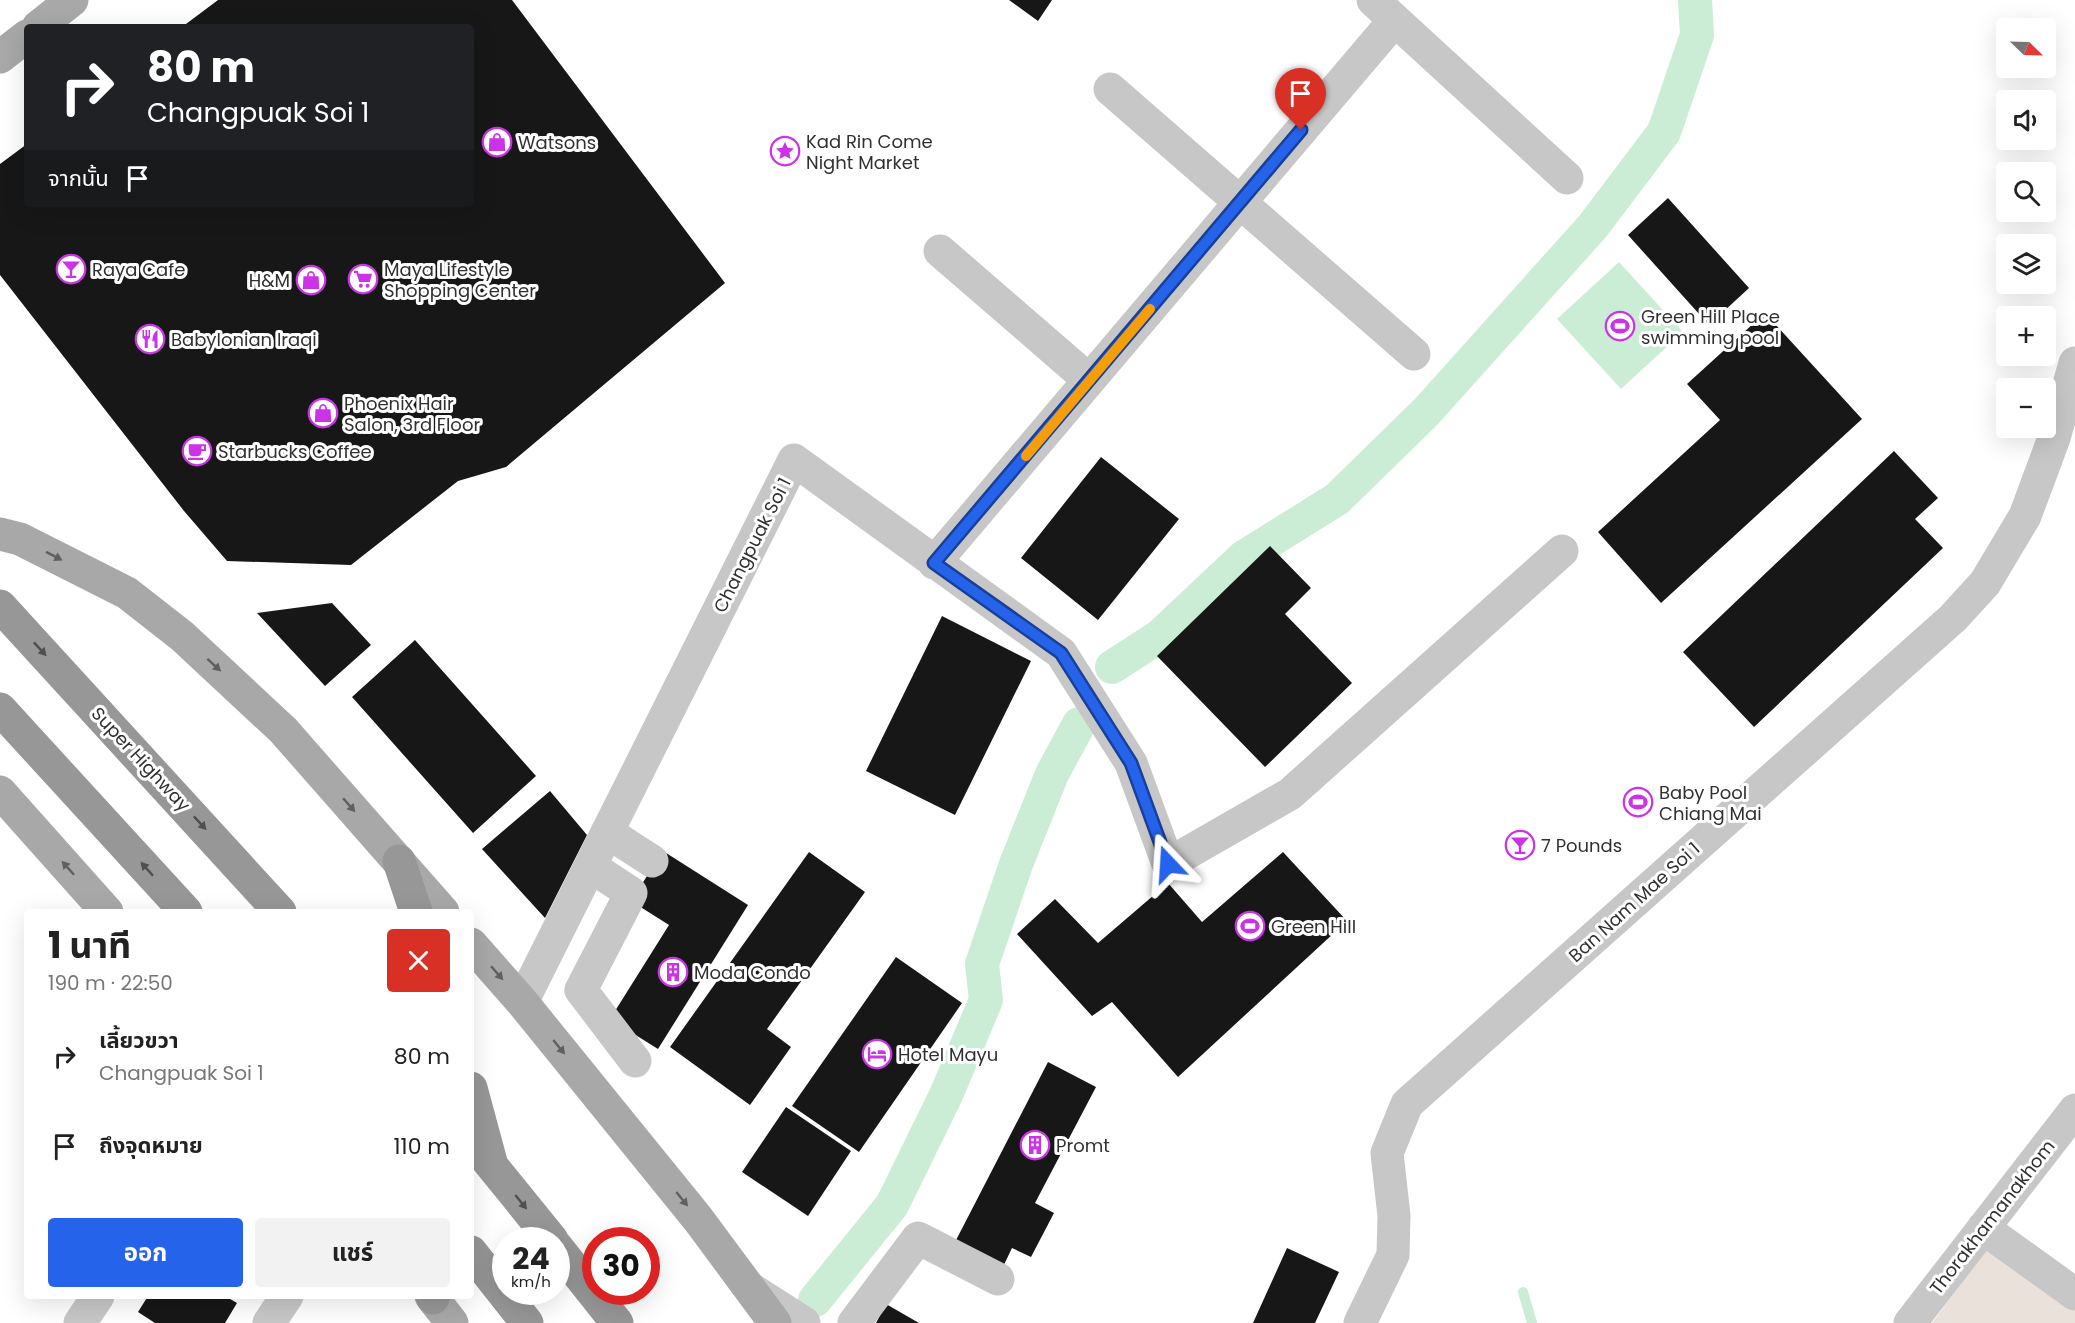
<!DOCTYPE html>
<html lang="th">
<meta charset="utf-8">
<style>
body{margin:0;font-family:Poppins,"Noto Sans Thai",sans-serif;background:#f2f2f2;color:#222;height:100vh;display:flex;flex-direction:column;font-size:22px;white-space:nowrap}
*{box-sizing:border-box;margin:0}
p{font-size:20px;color:#767676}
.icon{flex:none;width:33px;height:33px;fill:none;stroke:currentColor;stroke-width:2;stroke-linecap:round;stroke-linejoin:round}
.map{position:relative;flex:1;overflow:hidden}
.sheet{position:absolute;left:24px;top:909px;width:450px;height:390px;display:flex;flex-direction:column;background:#fff;border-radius:6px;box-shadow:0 6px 24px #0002}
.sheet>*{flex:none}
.hud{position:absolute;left:24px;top:24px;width:450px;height:183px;border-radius:6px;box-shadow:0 6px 24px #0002;background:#202124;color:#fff;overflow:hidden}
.needle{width:39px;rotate:113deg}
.controls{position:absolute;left:1996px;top:18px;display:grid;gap:12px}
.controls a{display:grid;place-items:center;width:60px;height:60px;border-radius:6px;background:#fff;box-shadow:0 6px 24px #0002;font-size:30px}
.speed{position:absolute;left:492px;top:1227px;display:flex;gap:12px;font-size:30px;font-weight:700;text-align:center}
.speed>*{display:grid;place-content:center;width:78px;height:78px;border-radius:50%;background:#fff;box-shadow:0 6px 24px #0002;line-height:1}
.speed small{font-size:15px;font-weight:400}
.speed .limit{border:9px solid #d22;background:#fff;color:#111}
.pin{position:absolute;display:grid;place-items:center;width:51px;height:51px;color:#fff;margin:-62px -26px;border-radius:50% 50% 50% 0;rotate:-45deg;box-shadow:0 0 6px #0007}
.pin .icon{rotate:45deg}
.me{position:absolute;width:66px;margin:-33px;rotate:340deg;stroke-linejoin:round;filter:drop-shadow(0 0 4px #0008)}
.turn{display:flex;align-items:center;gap:21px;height:126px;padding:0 24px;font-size:27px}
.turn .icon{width:78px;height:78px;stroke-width:2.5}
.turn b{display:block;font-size:42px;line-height:51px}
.then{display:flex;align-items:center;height:57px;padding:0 24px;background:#0003;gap:12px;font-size:22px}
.round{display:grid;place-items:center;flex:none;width:63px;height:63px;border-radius:6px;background:#f2f2f2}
.overview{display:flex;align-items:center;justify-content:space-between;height:102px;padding:0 24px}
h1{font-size:36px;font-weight:700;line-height:45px}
.primary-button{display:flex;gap:12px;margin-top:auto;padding:12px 24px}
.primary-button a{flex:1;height:69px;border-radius:6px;background:#2563eb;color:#fff;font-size:24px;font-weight:700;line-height:69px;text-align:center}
.primary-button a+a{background:#f2f2f2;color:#222}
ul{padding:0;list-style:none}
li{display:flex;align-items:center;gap:18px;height:90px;padding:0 24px}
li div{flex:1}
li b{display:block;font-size:22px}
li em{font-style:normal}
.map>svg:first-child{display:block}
.green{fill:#eae1db}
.water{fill:#cbedd5}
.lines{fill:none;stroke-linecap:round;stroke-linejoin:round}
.stream{stroke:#cbedd5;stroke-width:10}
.canal{stroke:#cbedd5;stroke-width:34}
.building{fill:#171717}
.minor{stroke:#c7c7c7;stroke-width:33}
.major{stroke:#a8a8a8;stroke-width:33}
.highway{stroke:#979797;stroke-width:33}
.oneway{fill:#606060}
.oneway2{fill:#4f4f4f}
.route-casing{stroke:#184099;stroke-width:15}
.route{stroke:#2563eb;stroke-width:10}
.slow{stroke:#f59e0b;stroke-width:10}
.labels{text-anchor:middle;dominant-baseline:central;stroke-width:6;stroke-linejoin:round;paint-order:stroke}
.poi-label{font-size:18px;fill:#303030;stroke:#fff;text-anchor:start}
.street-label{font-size:18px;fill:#303030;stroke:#fff}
</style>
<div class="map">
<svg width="2075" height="1323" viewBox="0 0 2075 1323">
<rect width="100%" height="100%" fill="#fff"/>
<path class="green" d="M1988 1247 2075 1310V1323H1932Z"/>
<path class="water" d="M1619 262 1683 332 1621 389 1557 319Z"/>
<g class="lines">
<path class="stream" d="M1523 1292 1532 1323"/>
<path class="canal" d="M1112 667 1160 636 1244 557 1337 499 1426 412 1593 226 1664 132 1697 35 1695 0
M815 1300 892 1205 946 1095 986 1000 982 964 1016 864 1052 774 1079 724"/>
</g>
<path class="building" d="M218 0H512L725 283 506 467 458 481 351 565 227 561 184 511 0 275V164L27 144V204H471V27H182Z
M1009 0H1052L1038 21Z
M1668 198 1749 288 1709 325 1628 235Z
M1765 313 1862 419 1661 603 1598 532 1720 420 1687 384Z
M1894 451 1938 498 1915 519 1943 548 1754 727 1683 652Z
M1101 457 1179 519 1098 620 1021 558Z
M1270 546 1311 588 1285 614 1352 683 1265 767 1157 656Z
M332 603 371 645 325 686 257 613Z
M942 616 1031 661 955 815 866 771Z
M415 640 536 776 473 833 352 697Z
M550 791 587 835 545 918 482 849Z
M663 851 748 905 658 1049 610 1019 669 925 631 901Z
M809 852 865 892 767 1029 791 1047 750 1105 670 1047Z
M1283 852 1347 921 1178 1077 1112 1002 1092 1016 1017 934 1055 899 1098 943 1168 883 1202 922Z
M896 957 962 1003 859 1152 792 1106Z
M1048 1062 1096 1087 1035 1203 1054 1213 1031 1257 1012 1248 1001 1271 953 1246Z
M786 1107 851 1151 808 1216 742 1172Z
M1287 1248 1339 1272 1315 1323H1253Z
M148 1296H225L237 1303 225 1323H155L138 1312Z
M886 1304 919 1323H876Z"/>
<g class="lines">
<path class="minor" d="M1373 0 1567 178
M1110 89 1414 354
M940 251 1089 380
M934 563 1394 21
M607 832 652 861
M590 866 631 893 581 990 635 1061
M522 1002 794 460 1061 653 1131 763 1168 864 1290 794 1562 551
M1983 1228 2075 1294
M751 1289 804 1323
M80 1323 98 1296
M269 1323 287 1296
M854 1323 918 1238 998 1279
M1360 1323 1393 1255 1394 1216 1387 1153 1407 1104 1953 618 1985 583 2025 516 2054 438 2075 363
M1910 1323 2075 1110"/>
<path class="major" d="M38 27 72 0
M0 57 27 36
M0 534 20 539 127 593 182 636 283 730 443 912
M0 792 107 912
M471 944 522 1002 698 1219 775 1323
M431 1296 452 1323"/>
<path class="highway" d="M0 606 280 912
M0 709 186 912
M399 861 416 912
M471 1088 491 1162
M471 1140 552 1240
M556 1246 617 1323
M471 1252 527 1323
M432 1296 433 1298"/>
</g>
<defs><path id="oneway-solid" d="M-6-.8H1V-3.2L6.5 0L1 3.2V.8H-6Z" transform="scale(1.5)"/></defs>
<g class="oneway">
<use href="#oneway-solid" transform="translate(54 556) rotate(27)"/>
<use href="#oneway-solid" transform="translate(214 665) rotate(42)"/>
<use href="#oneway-solid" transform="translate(349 805) rotate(49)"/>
<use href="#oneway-solid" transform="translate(68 868) rotate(-132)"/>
<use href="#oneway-solid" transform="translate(497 973) rotate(49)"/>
<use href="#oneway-solid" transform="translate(559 1047) rotate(51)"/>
<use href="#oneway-solid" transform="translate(682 1199) rotate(51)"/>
</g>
<g class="oneway2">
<use href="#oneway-solid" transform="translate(40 649) rotate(47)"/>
<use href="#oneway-solid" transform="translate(200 823) rotate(47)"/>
<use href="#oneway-solid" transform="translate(147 869) rotate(-132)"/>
<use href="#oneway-solid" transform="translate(521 1202) rotate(51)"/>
</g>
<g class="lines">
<g class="route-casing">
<path id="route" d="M1168 864 1131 763 1061 653 934 563 1301 130"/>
</g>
<use href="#route" class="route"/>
<path class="slow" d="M1026 456 1150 309"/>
</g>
<defs>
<g id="shop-ring" transform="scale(1.5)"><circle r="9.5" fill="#fff" stroke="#cc32e8" stroke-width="1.5"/><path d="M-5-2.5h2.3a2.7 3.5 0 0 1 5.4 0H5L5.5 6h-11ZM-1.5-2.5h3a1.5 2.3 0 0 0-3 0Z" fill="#cc32e8"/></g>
<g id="sight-ring" transform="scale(1.5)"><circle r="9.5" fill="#fff" stroke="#cc32e8" stroke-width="1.5"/><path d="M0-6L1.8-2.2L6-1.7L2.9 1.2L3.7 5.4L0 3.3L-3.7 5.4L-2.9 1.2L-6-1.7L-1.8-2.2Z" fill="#cc32e8"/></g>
<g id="bar-ring" transform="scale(1.5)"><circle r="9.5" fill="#fff" stroke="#cc32e8" stroke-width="1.5"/><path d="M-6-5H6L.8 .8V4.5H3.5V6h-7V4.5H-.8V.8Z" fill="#cc32e8"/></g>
<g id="supermarket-ring" transform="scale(1.5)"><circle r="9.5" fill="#fff" stroke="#cc32e8" stroke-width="1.5"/><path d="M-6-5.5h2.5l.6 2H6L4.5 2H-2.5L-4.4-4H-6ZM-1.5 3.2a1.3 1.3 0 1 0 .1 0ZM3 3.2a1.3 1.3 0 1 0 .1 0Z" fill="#cc32e8"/></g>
<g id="stadium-ring" transform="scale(1.5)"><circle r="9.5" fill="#fff" stroke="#cc32e8" stroke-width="1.5"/><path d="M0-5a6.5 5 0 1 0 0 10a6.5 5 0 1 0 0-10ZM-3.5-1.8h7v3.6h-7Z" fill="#cc32e8"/></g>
<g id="restaurant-ring" transform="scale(1.5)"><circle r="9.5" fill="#fff" stroke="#cc32e8" stroke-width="1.5"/><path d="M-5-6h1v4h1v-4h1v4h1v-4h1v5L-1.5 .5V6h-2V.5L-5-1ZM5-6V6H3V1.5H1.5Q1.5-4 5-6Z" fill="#cc32e8"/></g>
<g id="cafe-ring" transform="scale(1.5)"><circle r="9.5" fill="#fff" stroke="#cc32e8" stroke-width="1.5"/><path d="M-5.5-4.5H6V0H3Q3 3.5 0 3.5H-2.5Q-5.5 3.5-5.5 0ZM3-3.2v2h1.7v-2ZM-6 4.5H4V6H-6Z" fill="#cc32e8"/></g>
<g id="building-ring" transform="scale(1.5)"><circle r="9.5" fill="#fff" stroke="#cc32e8" stroke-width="1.5"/><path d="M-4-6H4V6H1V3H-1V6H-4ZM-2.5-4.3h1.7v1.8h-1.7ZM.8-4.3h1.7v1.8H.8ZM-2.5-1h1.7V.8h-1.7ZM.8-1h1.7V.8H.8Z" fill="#cc32e8"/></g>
<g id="hotel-ring" transform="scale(1.5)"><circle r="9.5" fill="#fff" stroke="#cc32e8" stroke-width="1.5"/><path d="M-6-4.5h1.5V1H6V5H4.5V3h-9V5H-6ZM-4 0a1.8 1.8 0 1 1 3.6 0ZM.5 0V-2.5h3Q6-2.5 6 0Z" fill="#cc32e8"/></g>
</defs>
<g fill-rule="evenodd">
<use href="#shop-ring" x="497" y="142"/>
<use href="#sight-ring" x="785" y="151"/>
<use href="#bar-ring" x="71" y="269"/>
<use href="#supermarket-ring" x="363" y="279"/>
<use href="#shop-ring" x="311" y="280"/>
<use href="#stadium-ring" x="1620" y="326"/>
<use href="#restaurant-ring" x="150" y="339"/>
<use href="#shop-ring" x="323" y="413"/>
<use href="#cafe-ring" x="197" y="451"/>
<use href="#stadium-ring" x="1638" y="802"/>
<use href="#bar-ring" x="1520" y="845"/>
<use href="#stadium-ring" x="1250" y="926"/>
<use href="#building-ring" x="673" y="972"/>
<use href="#hotel-ring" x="877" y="1054"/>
<use href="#building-ring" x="1035" y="1145"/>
</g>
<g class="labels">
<g class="poi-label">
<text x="806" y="141">Kad Rin Come<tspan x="806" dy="21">Night Market</tspan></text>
<text x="518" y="142">Watsons</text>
<text x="92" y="269">Raya Cafe</text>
<text x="384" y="269">Maya Lifestyle<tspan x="384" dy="21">Shopping Center</tspan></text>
<text x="290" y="280" text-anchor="end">H&amp;M</text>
<text x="1641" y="316">Green Hill Place<tspan x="1641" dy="21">swimming pool</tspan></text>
<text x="171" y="339">Babylonian Iraqi</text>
<text x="344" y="403">Phoenix Hair<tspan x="344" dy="21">Salon, 3rd Floor</tspan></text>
<text x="218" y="451">Starbucks Coffee</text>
<text x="1659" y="792">Baby Pool<tspan x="1659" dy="21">Chiang Mai</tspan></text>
<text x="1541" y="845">7 Pounds</text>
<text x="1271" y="926">Green Hill</text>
<text x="694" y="972">Moda Condo</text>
<text x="898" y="1054">Hotel Mayu</text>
<text x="1056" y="1145">Promt</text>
</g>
<g class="street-label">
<text transform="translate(752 545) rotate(-63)">Changpuak Soi 1</text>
<text transform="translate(141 759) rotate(47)">Super Highway</text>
<text transform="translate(1634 902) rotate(-42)">Ban Nam Mae Soi 1</text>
<text transform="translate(1992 1217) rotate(-52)">Thorakhamanakhom</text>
</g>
</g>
</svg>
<div class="controls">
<a><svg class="needle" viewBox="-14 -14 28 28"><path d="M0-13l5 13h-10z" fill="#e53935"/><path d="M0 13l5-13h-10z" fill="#767676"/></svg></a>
<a><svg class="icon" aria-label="sound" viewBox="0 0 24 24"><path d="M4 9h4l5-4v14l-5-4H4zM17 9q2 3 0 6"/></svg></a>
<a><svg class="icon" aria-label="search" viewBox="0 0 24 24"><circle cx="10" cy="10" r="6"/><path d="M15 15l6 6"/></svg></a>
<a><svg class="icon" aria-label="layers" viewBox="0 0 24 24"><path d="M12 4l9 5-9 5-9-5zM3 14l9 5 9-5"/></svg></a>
<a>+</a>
<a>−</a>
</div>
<div class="speed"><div>24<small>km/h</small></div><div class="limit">30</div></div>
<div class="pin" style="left:1301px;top:130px;background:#d93025"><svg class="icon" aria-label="arrive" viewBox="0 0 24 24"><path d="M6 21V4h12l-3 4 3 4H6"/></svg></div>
<svg class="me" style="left:1168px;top:864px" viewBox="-20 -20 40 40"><path d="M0-17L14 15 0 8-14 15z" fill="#2563eb" stroke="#fff" stroke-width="4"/></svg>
<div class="hud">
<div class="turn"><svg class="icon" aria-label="right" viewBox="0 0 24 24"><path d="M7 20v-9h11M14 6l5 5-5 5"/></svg><div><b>80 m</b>Changpuak Soi 1</div></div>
<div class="then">จากนั้น<svg class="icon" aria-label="arrive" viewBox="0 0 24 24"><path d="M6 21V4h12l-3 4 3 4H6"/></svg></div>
</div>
<section class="sheet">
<div class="overview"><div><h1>1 นาที</h1><p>190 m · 22:50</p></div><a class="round" style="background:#d93025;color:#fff"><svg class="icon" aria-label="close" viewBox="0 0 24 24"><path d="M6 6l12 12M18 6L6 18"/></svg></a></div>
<ul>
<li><svg class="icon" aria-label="right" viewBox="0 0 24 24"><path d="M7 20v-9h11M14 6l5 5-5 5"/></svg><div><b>เลี้ยวขวา</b><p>Changpuak Soi 1</p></div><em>80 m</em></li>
<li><svg class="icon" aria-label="arrive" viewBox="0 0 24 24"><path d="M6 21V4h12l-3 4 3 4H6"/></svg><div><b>ถึงจุดหมาย</b></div><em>110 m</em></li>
</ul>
<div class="primary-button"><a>ออก</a><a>แชร์</a></div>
</section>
</div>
